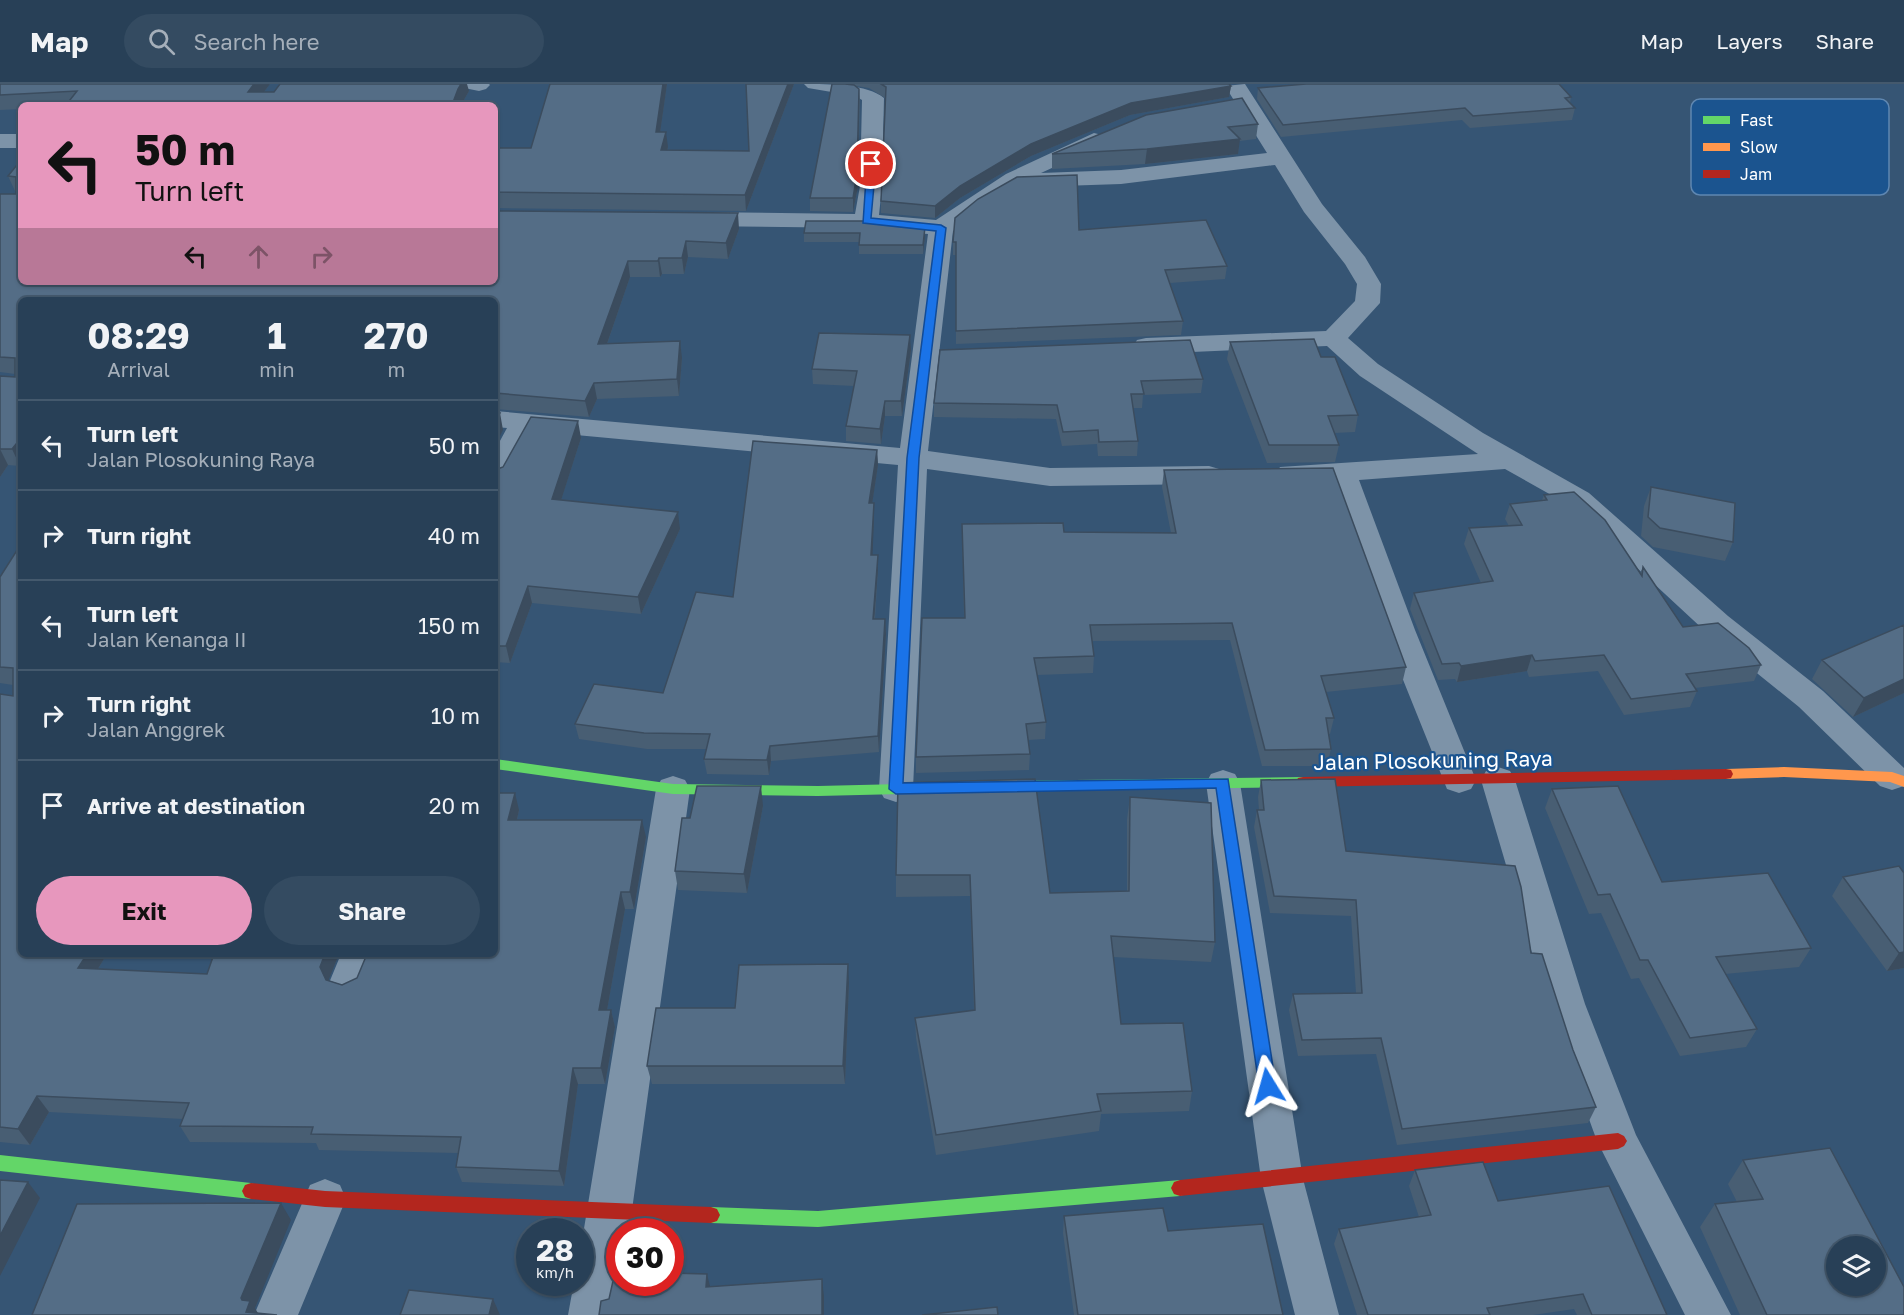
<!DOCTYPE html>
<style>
body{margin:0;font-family:"Golos Text",sans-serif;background:#344b61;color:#f1f3f6;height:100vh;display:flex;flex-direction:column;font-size:22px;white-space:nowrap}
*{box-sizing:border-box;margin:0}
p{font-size:20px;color:#a5afba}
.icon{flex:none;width:33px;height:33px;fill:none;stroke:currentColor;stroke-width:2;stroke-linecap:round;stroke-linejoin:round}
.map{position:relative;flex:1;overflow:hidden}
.details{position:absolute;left:18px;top:213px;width:480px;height:660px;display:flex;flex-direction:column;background:#284057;border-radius:9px;box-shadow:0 2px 4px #0004,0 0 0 2px #44596d}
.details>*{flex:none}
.top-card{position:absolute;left:18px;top:18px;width:480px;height:183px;border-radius:9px;box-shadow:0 2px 4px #0004,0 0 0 2px #44596d;background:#e797bd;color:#111;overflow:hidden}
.tools{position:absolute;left:1826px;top:1152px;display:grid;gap:12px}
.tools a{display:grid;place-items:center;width:60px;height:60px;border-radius:50%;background:#284057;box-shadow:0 2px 4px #0004,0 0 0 2px #44596d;font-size:30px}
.speed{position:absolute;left:516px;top:1134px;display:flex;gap:12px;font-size:30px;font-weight:700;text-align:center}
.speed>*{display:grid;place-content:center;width:78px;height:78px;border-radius:50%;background:#284057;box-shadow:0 2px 4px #0004,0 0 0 2px #44596d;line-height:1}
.speed small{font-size:15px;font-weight:400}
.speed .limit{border:9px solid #d22;background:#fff;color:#111}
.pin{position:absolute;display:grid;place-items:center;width:51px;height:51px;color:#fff;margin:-26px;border:3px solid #fff;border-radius:50%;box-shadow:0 2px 6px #0007}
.me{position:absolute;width:66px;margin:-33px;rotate:352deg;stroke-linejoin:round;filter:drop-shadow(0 0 4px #0008)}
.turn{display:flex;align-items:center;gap:21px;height:126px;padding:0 18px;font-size:27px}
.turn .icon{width:78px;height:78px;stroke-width:2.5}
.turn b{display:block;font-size:42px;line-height:51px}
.lanes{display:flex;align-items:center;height:57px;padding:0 18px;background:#0003;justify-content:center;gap:30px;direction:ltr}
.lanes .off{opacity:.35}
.eta{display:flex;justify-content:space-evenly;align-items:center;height:102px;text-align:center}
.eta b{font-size:36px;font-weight:700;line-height:42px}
.action{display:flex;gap:12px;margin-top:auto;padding:12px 18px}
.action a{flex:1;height:69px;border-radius:36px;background:#e797bd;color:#111;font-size:24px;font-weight:700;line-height:69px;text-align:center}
.action a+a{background:#344b61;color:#f1f3f6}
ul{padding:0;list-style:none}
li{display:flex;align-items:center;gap:18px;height:90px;padding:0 18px;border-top:2px solid #44596d}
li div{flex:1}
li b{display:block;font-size:22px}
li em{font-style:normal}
header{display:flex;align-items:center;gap:36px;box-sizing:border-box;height:84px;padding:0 30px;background:#284057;border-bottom:2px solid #44596d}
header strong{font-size:28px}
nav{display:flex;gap:33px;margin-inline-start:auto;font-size:21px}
.search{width:420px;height:54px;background:#344b61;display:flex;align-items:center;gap:15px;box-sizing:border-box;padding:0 21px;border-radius:33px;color:#a5afba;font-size:22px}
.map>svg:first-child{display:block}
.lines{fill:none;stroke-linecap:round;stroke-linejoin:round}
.street{fill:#7d93a8;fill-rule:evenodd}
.fast{fill:#63d668;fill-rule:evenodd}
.slow{fill:#ff974d;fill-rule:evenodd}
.jam{fill:#b3261e;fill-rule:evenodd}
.wall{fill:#485e73}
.shaded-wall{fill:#3b4c5e}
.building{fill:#546d86;stroke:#3b4c5e;stroke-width:1.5;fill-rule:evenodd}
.route{fill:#1a73e8;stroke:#114b97;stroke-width:1.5}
.labels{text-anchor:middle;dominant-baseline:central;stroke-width:4.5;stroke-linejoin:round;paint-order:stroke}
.street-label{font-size:21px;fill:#fff;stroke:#1b548f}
.key{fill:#1b548f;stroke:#5f87b1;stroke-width:1.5}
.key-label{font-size:16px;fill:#fff}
</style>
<header>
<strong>Map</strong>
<div class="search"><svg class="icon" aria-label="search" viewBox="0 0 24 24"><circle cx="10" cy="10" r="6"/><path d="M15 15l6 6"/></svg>Search here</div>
<nav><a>Map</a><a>Layers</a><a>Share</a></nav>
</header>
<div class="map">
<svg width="1904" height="1231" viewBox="0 0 1904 1231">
<rect width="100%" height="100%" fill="#365574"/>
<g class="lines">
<path class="street" d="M460 0H489L490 1 486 5 479 7 464 4Z
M804 0C828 0 868 0 884 14L882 102 879 131 936 136 1006 90 1094 49 1102 51 1105 56 1102 61 1041 89 1121 86 1267 69 1225 2 1245 0 1322 120 1365 173 1381 200 1380 219 1348 254 1378 280 1483 349 1589 409 1728 532 1823 607 1904 684V702L1892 706 1880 702 1799 623 1706 548 1569 421 1505 385 1359 396 1415 546 1476 696 1471 705 1459 709 1447 705 1383 546 1331 398 1280 395 1276 389 1280 383 1478 370 1360 292 1327 262 1146 270 1137 268 1133 262 1137 256 1146 254 1326 247 1355 217 1357 200 1345 180 1304 128 1275 81 1121 100 1032 103 1023 99 953 147 928 367 1050 384 1209 382 1219 385 1223 391 1219 397 1209 400 1050 402 927 385 913 705 908 714 896 718 884 714 879 705 898 381 533 347 505 399 495 402V366L507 344 495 343V327L900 364 928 150 866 144 694 142 686 140 682 135 686 130 694 128 855 130 860 102 862 16 855 12 808 4Z
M0 50H21V64H0Z
M1498 683 1510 687 1515 696 1585 920 1636 1051 1731 1231H1685L1597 1057 1547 920 1481 696 1486 687Z
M1223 686 1235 690 1240 699 1303 1095 1339 1231H1295L1261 1095 1206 699 1211 690Z
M673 692 685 696 690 705 632 1126 628 1148H620V1194L612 1231H568L574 1198H580V1169L656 705 661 696Z
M341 870H379L362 910 348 915 334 910 329 899Z
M325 1095 340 1101 346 1115 298 1231H254L310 1101Z"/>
<path class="fast" d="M495 675 673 700 818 702 943 699 948 700 950 704 948 708 943 709 818 712 673 710 495 685Z
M1303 693 1308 694 1310 698 1308 702 1303 703 992 707 987 706 985 702 987 698 992 697Z
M0 1071 251 1099 257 1101 260 1107 257 1113 251 1115 0 1087Z
M1180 1096 1186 1098 1189 1104 1186 1110 1180 1112 818 1143 711 1139 705 1137 702 1131 705 1125 711 1123 818 1127Z"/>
<path class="slow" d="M1784 683 1892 688 1904 692V703L1890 698 1784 693 1726 695 1721 694 1719 690 1721 686 1726 685Z"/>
<path class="jam" d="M1726 685 1731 686 1733 690 1731 694 1726 695 1303 703 1298 702 1296 698 1298 694 1303 693Z
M1618 1049 1624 1052 1627 1057 1624 1062 1618 1065 1180 1112 1174 1110 1171 1104 1174 1098 1180 1096Z
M251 1099 325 1107 711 1123 717 1125 720 1131 717 1137 711 1139 325 1123 251 1115 245 1113 242 1107 245 1101Z"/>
</g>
<path class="wall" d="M0 0H270L264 8 469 7 461 21H21V25L0 26Z
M550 0H667L660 48 668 63 667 66 749 67 746 0H794L746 127 495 124V64H531Z
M832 0H1229L1231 2 1229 13 1130 31 1031 72 960 114 935 134 881 129V117L885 14 869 4 849 1 859 5 860 17 858 102 853 128 810 127V114Z
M1258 4 1571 13 1570 19 1575 24 1572 36 1470 44 1462 36 1281 53 1257 15Z
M1146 31 1258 40 1256 55 1239 57 1238 70 1145 80 1052 85V70Z
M21 76V198L739 145 728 175 688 173 684 190H662L660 193H630L607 260 682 274 679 312 597 315 589 333 495 325V216H21V380L20 382 8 381 0 393V292L15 293V290L0 288V110H16V107H15L8 92Z
M925 143V152L923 170H859V158H804V149Z
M1079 146 1227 182 1225 195 1170 199 1183 237 1181 251 956 260V171H953V158Z
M1190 256 1203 295 1201 309 1143 311 1142 324H1133L1138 357 1137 372H1098L1097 360 1062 362 1056 335 934 333V319Z
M1230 258 1321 273 1358 331 1355 348 1334 349 1339 361 1335 378 1267 379 1227 275Z
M911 266 902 332H885L881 360 846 357V342L854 302 813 300 812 285Z
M581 354 561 416 680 445 641 530 532 519 510 579 495 578V386Z
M877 366 878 381 872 419H874V434L872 471 878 486 875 535H885L886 550 879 668 771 677 769 691 707 690 704 675 706 665H647L579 655 575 640 663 609 733 513Z
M1164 386 1406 583 1402 600 1326 608 1334 634 1330 650H1329L1331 665 1327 682H1262L1230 556 1092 557 1094 572 1093 589 1037 591 1046 638 1045 655 1028 656 1030 670 1029 686 916 689V673L964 534 962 440 1064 448 1171 449 1162 403Z
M1651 403 1733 458 1725 477 1653 463 1641 452 1644 422Z
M1544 411 1640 489 1643 483 1683 543 1761 581 1754 597 1695 604 1697 607 1690 623 1624 631 1598 587 1529 593 1527 587 1457 598 1455 595 1438 596 1410 525 1414 509 1481 499 1464 460 1469 444 1509 442 1505 435 1510 420 1542 416Z
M21 460V870H107L98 885 207 890 214 870H339L328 896 342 901 357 894 495 709 519 726 517 736 646 753 634 825H625L607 926H611L615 943 605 1000H578L564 1102 462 1098 456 1083 458 1069 319 1066 316 1059 190 1058 180 1042 183 1035 49 1028 30 1061 0 1058V610L13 612V601L0 599V493Z
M1904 541V609L1853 633 1812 595 1822 576Z
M1261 696 1346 767 1531 869 1573 966 1596 1023 1588 1039 1397 1061 1376 970 1298 972 1289 926 1293 910 1356 909 1351 832 1270 829 1254 743 1257 726H1259L1258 713Z
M898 699 1050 809 1127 807V735L1130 713 1215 858 1211 878 1113 873 1121 940 1192 1007 1189 1027 1101 1030 1099 1047 936 1071 916 954 915 934 974 926 970 812 896 813V791Z
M1552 705 1662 798 1811 864 1799 883 1725 890 1757 945 1746 963 1680 972 1639 894 1631 895 1601 829 1589 830 1545 724Z
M763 722 747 809 678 806 675 787 690 734Z
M1904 789V884L1887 887 1832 812 1843 793Z
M849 899 845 1000H652L647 982 735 924Z
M1743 1076 1904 1231H1740L1700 1143 1715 1120 1737 1118 1728 1100Z
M1415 1086 1498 1117 1667 1231H1577L1574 1225 1533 1231H1357L1334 1160 1339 1145 1419 1133 1409 1102Z
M1064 1132 1168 1147 1283 1231H1074L1063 1149Z"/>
<path class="shaded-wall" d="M254 0H270L254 21 248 8Z
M461 0H467L469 7 461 21H452L458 5Z
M663 0H667L658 63 656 48Z
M788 0H794L746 127 745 111Z
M1231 2 1229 13 1130 31 1031 72 960 114 935 134V122L960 102 1031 60 1131 19Z
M859 5 858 102 853 128V114Z
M666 48 668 63 663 82 661 66Z
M1240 55 1238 70 1145 80 1147 65Z
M738 129 739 145 728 175 726 159Z
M925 143V152L923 170V161Z
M686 157 688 173 684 190 682 174Z
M659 174 662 190 660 193 658 177Z
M628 177 630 193 601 277 598 260Z
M910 251 911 266 902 332 901 317Z
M680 257 682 274 679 312 677 295Z
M594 299 597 315 589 333 585 317Z
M885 317V332L881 360 880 345Z
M500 329 503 346 495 362V338Z
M578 337 581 354 556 432 552 415Z
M21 354V380L20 382 12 365Z
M0 365 8 381 0 393Z
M877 366 878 381 870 434 869 419Z
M874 419V434L872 486 871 471Z
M678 428 680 445 641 530 638 513Z
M878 471V486L873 551V535Z
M528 502 532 519 510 579 506 562Z
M885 535 886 550 879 668 878 652Z
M1532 571 1527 587 1457 598 1461 582Z
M1904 595V609L1853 633 1864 614Z
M770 662 771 677 769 691 767 676Z
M761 702 763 722 747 809 744 790Z
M515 709 519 726 513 753 508 736Z
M642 736 646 753 634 825 630 808Z
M621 808 625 825 604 943 599 926Z
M1904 868V884L1887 887 1899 869Z
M87 870H107L88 901 78 884Z
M325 870H339L327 900 320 883Z
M848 880 849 899 845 1000 843 982Z
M611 926 615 943 605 1000 601 984Z
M573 984 578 1000 564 1102 559 1087Z
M37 1012 49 1028 30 1061 18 1045Z
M28 1098 40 1114 0 1192V1152Z
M281 1119 291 1136 255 1224 259 1231H249L241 1214Z
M707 1190 711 1206 706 1203Z
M822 1195 824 1212V1231H822Z
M493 1215 500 1231H489Z"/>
<path class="building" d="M0 0H254L248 8H274L280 0H461L458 5 452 21H66L77 7 0 11Z
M550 0H663L656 48H666L661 66 749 67 746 0H788L745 111 495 108V64H531Z
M832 0H845L854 1 859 5 857 89 853 114H810Z
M881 0H1229L1231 2 1131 19 1031 60 960 102 935 122 881 117 886 3Z
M1306 0H1559L1571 13 1565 14 1575 24 1473 32 1465 24 1283 41 1258 4Z
M1242 14 1258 40 1228 43 1240 55 1147 65 1052 70 1146 31Z
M21 76V198H495V127L738 129 726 159 686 157 682 174H659L658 177H628L598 260 680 257 677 295 594 299 585 317 495 309V216H21V354L12 365H0V292L15 293V274L0 273V110H16V93L8 92Z
M1077 91 1079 146 1206 136 1227 182 1165 186 1183 237 956 247V158H953L955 134 978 115 1017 93Z
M806 137H866L925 143 923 161H859L860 149H804Z
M819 249 910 251 901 317H885L880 345 846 342 857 287 812 285Z
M1314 255 1321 273H1335L1358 331 1328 332 1339 361H1269L1230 258Z
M1190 256 1203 295 1141 297 1144 310H1131L1138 357 1099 358 1098 346 1063 348 1057 321 934 319 940 266Z
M495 329H500L495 338Z
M531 333 578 337 552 415 678 428 638 513 528 502 506 562H495V386L503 383Z
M753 357 877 366 869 419H874L871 471H878L873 535H885L878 652 770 662 767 676 704 675 710 650 644 649 575 640 594 600 663 609 696 508 733 513Z
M1333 384 1406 583 1321 592 1334 634H1326L1331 665 1265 666 1232 539 1090 541 1094 572 1034 574 1046 638 1026 640 1030 670 916 673 922 534H965L962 440 1063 439 1064 448 1176 449 1164 386Z
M1651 403 1735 419 1733 458 1660 444 1648 433Z
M1574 408 1605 436 1642 492 1643 483 1683 543 1718 539 1749 564 1761 581 1686 590 1697 607 1631 615 1604 571 1535 577 1532 571 1461 582 1459 579 1442 580 1414 509 1493 497 1469 444 1522 441 1510 420 1547 416 1544 411Z
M21 460V870H87L78 884 207 890 214 870H325L320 883 326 896 342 901 357 894 367 870H495V709H515L508 736H642L630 808H621L599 926H611L601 984H573L559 1087 456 1083 461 1053 311 1050 313 1043 180 1042 189 1019 37 1012 18 1045 0 1043V610L13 612V584L0 583V493Z
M1904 541V595L1864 614 1822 576Z
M1035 695 1050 809 1129 807 1130 713 1211 719 1215 858 1111 852 1121 940 1183 939 1192 1007 1097 1010 1101 1027 936 1051 915 934 975 926 970 791H896L898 699Z
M1335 695 1346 767 1515 782 1521 803 1531 869 1542 870 1573 966 1596 1023 1402 1045 1381 954 1302 956 1293 910 1362 909 1356 816 1274 812 1257 726H1264L1261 696Z
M697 702H761L744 790 675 787 682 734H690Z
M1618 702 1662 798 1768 789 1811 864 1716 873 1757 945 1690 954 1648 876H1640L1610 810 1598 811 1552 705Z
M1899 782 1904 789V868L1899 869 1843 793Z
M848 880 843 982H647L656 924H735L739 881Z
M1830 1064 1904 1203V1231H1767L1715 1120 1763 1115 1743 1076ZM1836 1162H1875V1202H1836Z
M1483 1078 1498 1117 1609 1102 1667 1231H1592L1583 1210 1487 1224 1490 1231H1368L1339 1145 1431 1131 1415 1086Z
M0 1096 28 1098 0 1152Z
M281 1119 241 1214 242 1216 250 1217 246 1228 277 1231H32L77 1120Z
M1163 1124 1168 1147 1263 1140 1283 1231H1078L1064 1132Z
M615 1188H620V1198H670V1189L707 1190 706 1203 822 1195V1231H599L601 1217 609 1215Z
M409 1206 493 1215 489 1231H400Z
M997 1223 998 1231H922Z"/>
<path class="route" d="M871 77 876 80 871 134 941 141 946 144 919 374 903 699 1228 695 1276 1002 1274 1007 1268 1009 1262 1007 1259 1002 1216 704 896 710 889 705 907 374 936 147 863 139 867 80Z"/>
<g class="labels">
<g class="street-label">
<text transform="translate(1433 676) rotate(-1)">Jalan Plosokuning Raya</text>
</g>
</g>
<rect x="1691" y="15" width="198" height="96" rx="9" class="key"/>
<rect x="1703" y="32" width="27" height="8" fill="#63d668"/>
<rect x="1703" y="59" width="27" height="8" fill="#ff974d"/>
<rect x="1703" y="86" width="27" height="8" fill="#b3261e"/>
<g class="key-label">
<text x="1740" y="42">Fast</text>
<text x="1740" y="69">Slow</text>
<text x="1740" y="96">Jam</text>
</g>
</svg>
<div class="tools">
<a><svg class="icon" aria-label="layers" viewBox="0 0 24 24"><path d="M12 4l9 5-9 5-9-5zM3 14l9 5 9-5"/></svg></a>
</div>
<div class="speed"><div>28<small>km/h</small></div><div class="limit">30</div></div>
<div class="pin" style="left:871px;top:80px;background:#d93025"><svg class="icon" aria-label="arrive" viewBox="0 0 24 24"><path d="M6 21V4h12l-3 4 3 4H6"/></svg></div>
<svg class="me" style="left:1268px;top:1002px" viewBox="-20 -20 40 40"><path d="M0-17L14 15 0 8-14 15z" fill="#1a73e8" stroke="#fff" stroke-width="4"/></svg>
<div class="top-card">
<div class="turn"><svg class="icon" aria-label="left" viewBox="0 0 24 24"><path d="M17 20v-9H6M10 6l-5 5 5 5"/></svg><div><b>50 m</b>Turn left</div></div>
<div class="lanes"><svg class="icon" aria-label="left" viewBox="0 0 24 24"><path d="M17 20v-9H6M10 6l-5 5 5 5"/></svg><svg class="icon off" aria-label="ahead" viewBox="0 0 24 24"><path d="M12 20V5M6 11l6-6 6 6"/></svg><svg class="icon off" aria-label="right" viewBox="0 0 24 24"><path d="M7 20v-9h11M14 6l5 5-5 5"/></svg></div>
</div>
<section class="details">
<div class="eta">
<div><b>08:29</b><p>Arrival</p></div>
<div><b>1</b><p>min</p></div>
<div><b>270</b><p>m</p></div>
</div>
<ul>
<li><svg class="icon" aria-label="left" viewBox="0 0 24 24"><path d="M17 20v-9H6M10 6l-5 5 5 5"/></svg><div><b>Turn left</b><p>Jalan Plosokuning Raya</p></div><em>50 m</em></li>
<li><svg class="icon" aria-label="right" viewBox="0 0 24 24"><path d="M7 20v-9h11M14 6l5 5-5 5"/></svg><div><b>Turn right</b></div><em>40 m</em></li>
<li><svg class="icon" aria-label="left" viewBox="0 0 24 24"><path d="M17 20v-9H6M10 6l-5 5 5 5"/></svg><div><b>Turn left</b><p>Jalan Kenanga II</p></div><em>150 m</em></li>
<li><svg class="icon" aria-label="right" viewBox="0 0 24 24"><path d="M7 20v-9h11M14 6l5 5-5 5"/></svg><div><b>Turn right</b><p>Jalan Anggrek</p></div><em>10 m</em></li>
<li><svg class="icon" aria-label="arrive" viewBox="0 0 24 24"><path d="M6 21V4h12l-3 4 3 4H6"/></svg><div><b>Arrive at destination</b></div><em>20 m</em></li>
</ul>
<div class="action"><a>Exit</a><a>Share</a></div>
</section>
</div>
